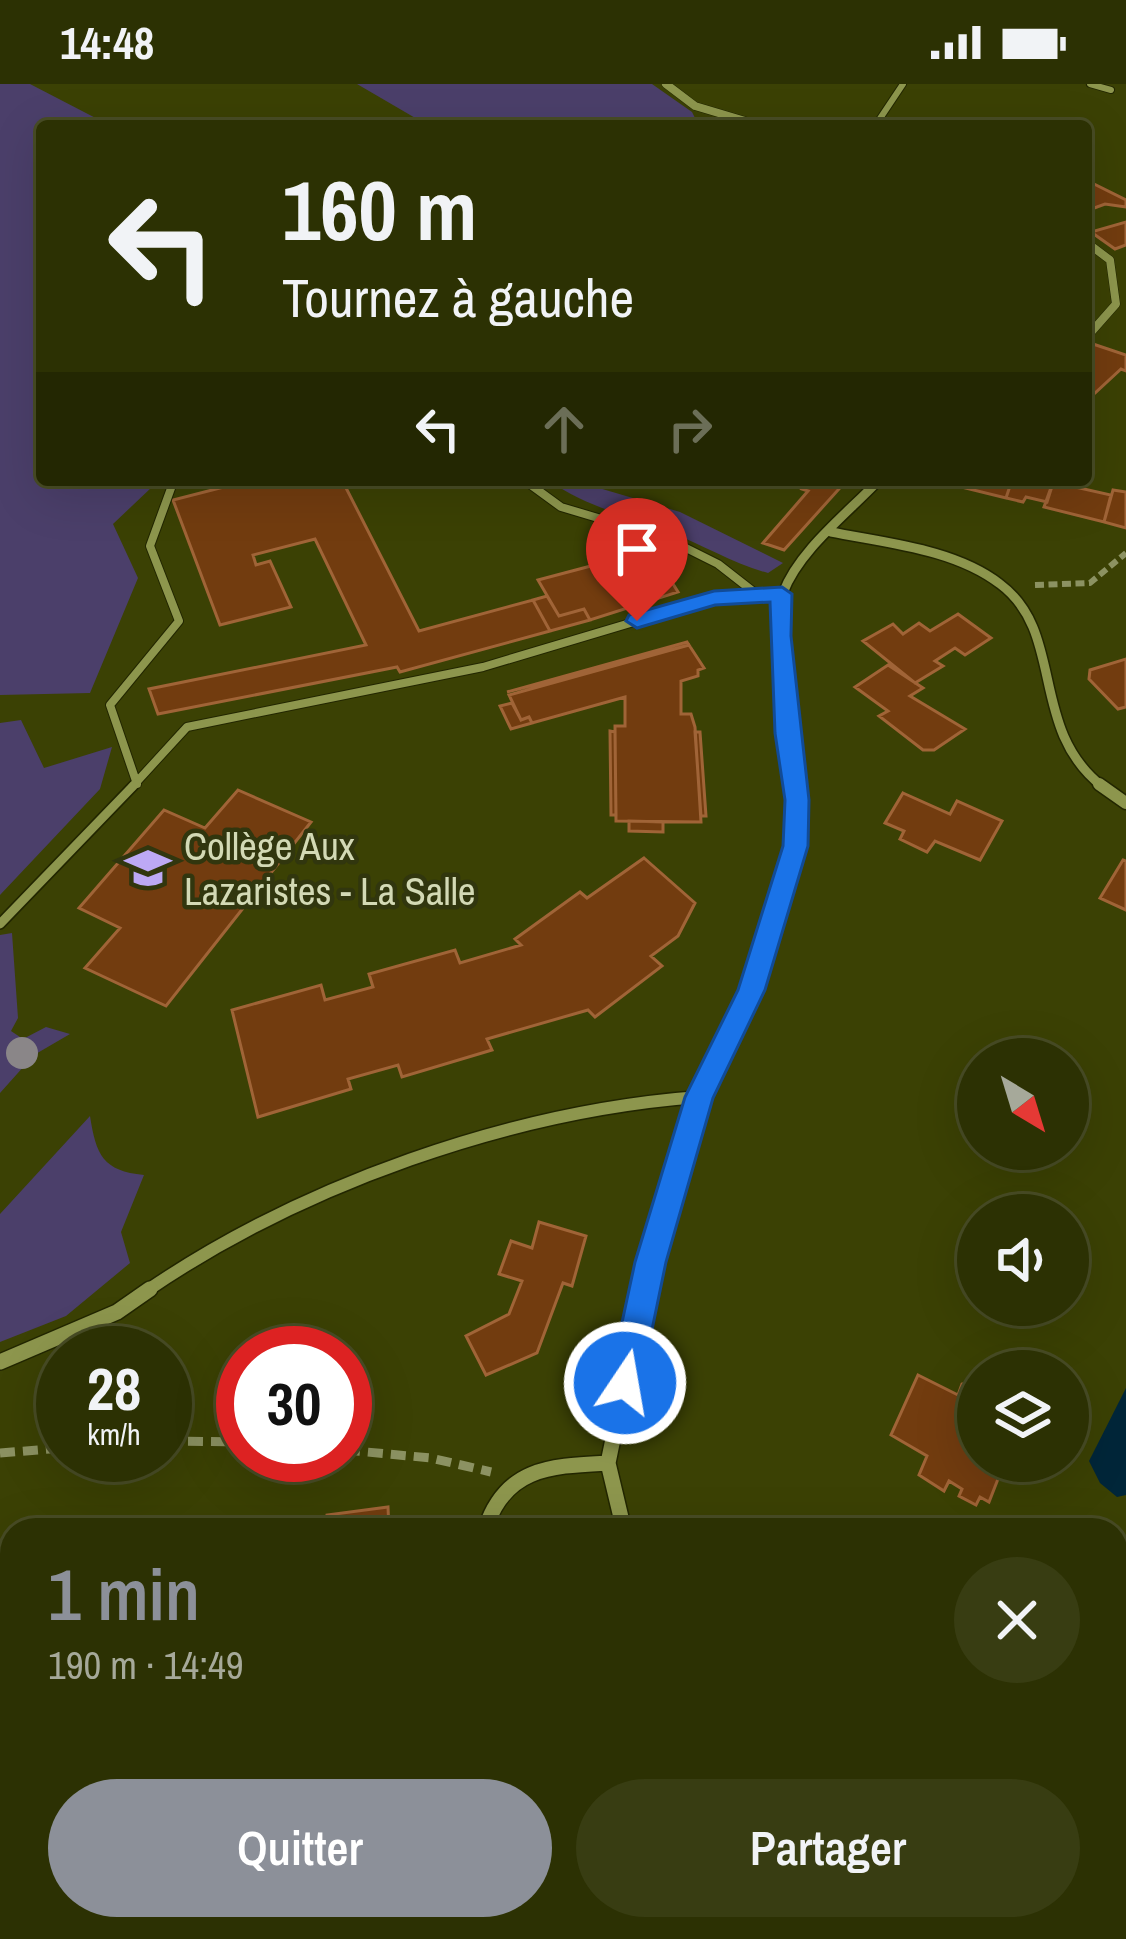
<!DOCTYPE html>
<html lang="fr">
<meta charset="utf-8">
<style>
body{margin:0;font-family:"Archivo Narrow",sans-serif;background:#383d12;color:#f1f3f6;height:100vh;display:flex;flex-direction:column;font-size:45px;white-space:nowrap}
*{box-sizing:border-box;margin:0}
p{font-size:39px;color:#a6a99a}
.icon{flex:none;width:66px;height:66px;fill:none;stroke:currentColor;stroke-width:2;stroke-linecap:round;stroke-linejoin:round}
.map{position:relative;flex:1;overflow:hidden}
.panel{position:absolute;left:0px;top:1434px;width:1128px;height:423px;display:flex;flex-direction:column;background:#2c3103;border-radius:36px 36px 0 0;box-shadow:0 12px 48px #0002,0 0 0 3px #484c25}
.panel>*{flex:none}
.guide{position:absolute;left:36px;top:36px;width:1056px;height:366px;border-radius:12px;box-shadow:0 12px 48px #0002,0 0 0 3px #484c25;background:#2c3103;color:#f1f3f6;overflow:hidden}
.needle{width:78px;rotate:142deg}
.controls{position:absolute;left:957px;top:954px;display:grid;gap:24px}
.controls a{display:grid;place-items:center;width:132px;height:132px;border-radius:50%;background:#2c3103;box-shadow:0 12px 48px #0002,0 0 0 3px #484c25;font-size:60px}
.speed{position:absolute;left:36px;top:1242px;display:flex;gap:24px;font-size:60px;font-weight:700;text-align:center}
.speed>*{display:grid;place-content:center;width:156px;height:156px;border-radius:50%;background:#2c3103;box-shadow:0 12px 48px #0002,0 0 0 3px #484c25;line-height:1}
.speed small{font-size:30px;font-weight:400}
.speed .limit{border:18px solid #d22;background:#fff;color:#111}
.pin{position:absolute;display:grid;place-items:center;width:102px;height:102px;color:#fff;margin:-123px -51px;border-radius:50% 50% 50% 0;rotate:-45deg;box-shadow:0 0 12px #0007}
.pin .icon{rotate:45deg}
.me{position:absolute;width:132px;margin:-66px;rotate:12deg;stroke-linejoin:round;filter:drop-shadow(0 0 9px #0008)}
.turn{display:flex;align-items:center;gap:42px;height:252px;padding:0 48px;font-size:54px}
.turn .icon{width:156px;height:156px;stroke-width:2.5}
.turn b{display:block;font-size:84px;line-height:102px}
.lanes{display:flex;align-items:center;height:114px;padding:0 48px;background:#0003;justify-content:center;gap:60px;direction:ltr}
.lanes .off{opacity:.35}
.round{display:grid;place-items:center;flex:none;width:126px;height:126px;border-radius:63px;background:#383d12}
.overview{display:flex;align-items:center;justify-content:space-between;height:204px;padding:0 48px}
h1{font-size:72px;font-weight:600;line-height:90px;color:#8c9099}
.primary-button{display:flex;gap:24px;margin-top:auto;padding:24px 48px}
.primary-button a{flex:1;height:138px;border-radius:72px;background:#8c9099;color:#fff;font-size:48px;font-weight:600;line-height:138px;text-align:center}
.primary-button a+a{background:#383d12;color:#f1f3f6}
.status{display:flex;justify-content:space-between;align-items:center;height:84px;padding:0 60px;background:#2c3103;direction:ltr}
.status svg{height:33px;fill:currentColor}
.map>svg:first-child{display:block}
.green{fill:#4b3f6a}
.water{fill:#002639}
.building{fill:#723c0f;stroke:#a06437;stroke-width:3}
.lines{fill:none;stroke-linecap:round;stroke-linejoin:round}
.service-far2-casing{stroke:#222600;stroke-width:8}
.service-far1-casing{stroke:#222600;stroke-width:10}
.service-casing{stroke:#222600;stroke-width:12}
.minor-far3-casing{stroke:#222600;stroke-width:9}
.minor-far2-casing{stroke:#222600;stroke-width:12}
.minor-far1-casing{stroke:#222600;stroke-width:15}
.minor-casing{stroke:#222600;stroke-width:18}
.path-far1{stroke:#8c9262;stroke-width:6;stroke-dasharray:9 4.5;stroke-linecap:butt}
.path{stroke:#8c9262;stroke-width:9;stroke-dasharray:15 8;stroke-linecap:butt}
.service-far2{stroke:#8d964d;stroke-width:6}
.service-far1{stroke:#8d964d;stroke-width:8}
.service{stroke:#8d964d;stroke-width:9}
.minor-far3{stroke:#8d964d;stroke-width:8}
.minor-far2{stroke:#8d964d;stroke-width:9}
.minor-far1{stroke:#8d964d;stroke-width:12}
.minor{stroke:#8d964d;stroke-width:15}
.tree{fill:#8a8688}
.route{fill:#1a73e8;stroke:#114b97;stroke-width:3}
.labels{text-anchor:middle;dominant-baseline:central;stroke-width:9;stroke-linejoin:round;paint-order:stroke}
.poi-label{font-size:39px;fill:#d3d9b5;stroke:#31360e;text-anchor:start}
</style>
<div class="status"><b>14:48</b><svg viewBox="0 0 49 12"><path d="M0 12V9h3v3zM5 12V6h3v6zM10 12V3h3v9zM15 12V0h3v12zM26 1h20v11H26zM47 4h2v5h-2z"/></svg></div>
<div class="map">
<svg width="1126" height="1855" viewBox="0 0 1126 1855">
<rect width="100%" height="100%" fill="#3b4104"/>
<path class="green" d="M0 0H30L111 42H42V396H149L152 403 113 440 138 494 90 609 0 611Z
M357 0H652L692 28 698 40 429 42Z
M548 396H572L680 428 783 479 768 489C734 480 703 461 670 448 625 430 590 425 548 396Z
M21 636 44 684 112 663 100 705 0 811V639Z
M12 849 18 934 11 947 23 955 46 943 70 950 34 971 0 1009V851Z
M90 1032C96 1071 103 1087 144 1091L121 1148 130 1179 66 1232 0 1258V1130Z"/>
<path class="water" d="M1126 1304V1411L1117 1413 1100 1399 1089 1377Z"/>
<path class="building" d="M1086 96 1126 116V123L1105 120 1086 127Z
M1126 138V161L1115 165 1091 148Z
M1093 260 1126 271V287L1121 285 1095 309 1086 306V264Z
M251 396H342L419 547 533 516 550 547 400 588 397 583 158 630 149 605 366 561 315 455 253 471 256 481 270 477 291 523 220 541 173 416Z
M810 396H847L784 466 763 459 808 407 802 405Z
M963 396H1012L1006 414 961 403Z
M1012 396H1054L1047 418 1026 413 1023 418 1006 414Z
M1053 398 1111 411 1104 438 1044 423Z
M1113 406 1126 408V444L1104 438Z
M636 470 647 486 662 482 678 508 590 536 584 525 559 532 538 496Z
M547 512 559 532 584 525 590 536 550 547 533 516Z
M958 530 991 554 965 571 955 564 935 577 943 582 915 599 863 557 893 540 903 550 919 539 930 547Z
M687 558 689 561 507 608Z
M689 561 704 584 698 586V592L681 597V630H691L695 643 701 738 616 737 615 642H625V613L532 639 529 633 521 636 509 611Z
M1126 575V623L1118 625 1089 595 1090 586Z
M888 581 923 604 910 612 965 645 934 666H923L879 632 888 627 855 603Z
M512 619 521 636 529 633 532 639 511 645 500 622Z
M610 647 615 648 616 731H611Z
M695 648H700L706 732H701Z
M238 706 311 738 166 922 85 884 120 844 79 824 164 726 205 744Z
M903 709 950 730 957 717 1002 737 980 776 935 757 927 768 900 755 904 747 885 739Z
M629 737 663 738V748L629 747Z
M644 774 695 819 678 852 651 872 662 882 595 933 588 926 487 955 492 966 402 993 398 981 348 995 351 1005 258 1033 232 926 321 901 325 916 373 903 369 890 455 866 460 879 521 861 515 855 580 808 587 814Z
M1123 776 1126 777V826L1100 814Z
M539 1138 586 1152 572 1202 563 1199 537 1269 486 1291 466 1252 509 1230 522 1197 499 1190 511 1157 532 1164Z
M918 1291 958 1311 962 1300 978 1297V1377H1005L989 1418 980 1413 976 1421 959 1412 962 1405 949 1397 944 1407 919 1391 927 1372 891 1351Z
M388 1423 389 1446H327V1431Z
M12 1488V1594L0 1598V1491Z
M12 1612V1706L0 1710V1616Z
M1116 1656 1126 1660V1710L1116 1705Z
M12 1706V1845H35L0 1855V1710Z
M1116 1794 1126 1797V1855H1031V1845H1116Z
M363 1845H464L443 1855H365Z
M464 1845H484L487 1854 443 1855Z
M552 1845H606L609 1852 556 1855Z
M606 1845H668L670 1855H605Z
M728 1845H808L812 1855H732Z
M905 1845H985L984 1855H904Z
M985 1845H1031V1855H984Z"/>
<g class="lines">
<g class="service-far2-casing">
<path id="service-far2" d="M1090 0 1111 6
M875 42 903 0"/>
</g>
<g class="service-far1-casing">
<path id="service-far1" d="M524 396 561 423 668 455 718 480 759 512
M137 700 110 621 179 537 150 462 174 396
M132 703 187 643 483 583 714 514 782 510"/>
</g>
<g class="service-casing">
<path id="service" d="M0 840 135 700"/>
</g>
<g class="minor-far3-casing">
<path id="minor-far3" d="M666 0 695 22 762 42
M1086 158 1110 176 1116 220 1086 254"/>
</g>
<g class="minor-far2-casing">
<path id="minor-far2" d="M831 448C886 459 955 465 1000 500 1066 549 1028 645 1103 703
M796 703C791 659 769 546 783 509 799 466 848 429 879 396"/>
</g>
<g class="minor-far1-casing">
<path id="minor-far1" d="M1099 700 1126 719
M145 1208C301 1101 511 1027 699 1013
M644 1208 699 1013 751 906 796 762 795 700"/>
</g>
<g class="minor-casing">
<path id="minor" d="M0 1278 117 1228 150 1205
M485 1446C505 1383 550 1382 608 1379
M624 1446 608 1379 644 1205
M1116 1522 1126 1502
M714 1845 717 1855"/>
</g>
<path class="path-far1" d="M1035 501 1090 499 1126 469"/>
<path class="path" d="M165 1357 243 1358
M345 1366 431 1374 491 1388
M0 1369 63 1364"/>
<use href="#service-far2" class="service-far2"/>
<use href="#service-far1" class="service-far1"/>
<use href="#service" class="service"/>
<use href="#minor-far3" class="minor-far3"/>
<use href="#minor-far2" class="minor-far2"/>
<use href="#minor-far1" class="minor-far1"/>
<use href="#minor" class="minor"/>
</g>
<circle class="tree" cx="22" cy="969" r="16"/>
<path class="route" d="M782 503 792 510 791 552 809 716 808 762 765 906 713 1014 666 1178 641 1299 636 1310 625 1315 613 1310 609 1299 635 1178 685 1013 738 906 783 762 785 716 775 649 770 518 715 521 637 544 626 537 629 531 714 507Z"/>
<defs>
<g id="school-bare" transform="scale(3.6)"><path d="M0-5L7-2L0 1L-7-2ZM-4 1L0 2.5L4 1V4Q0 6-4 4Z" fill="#bda9f5" stroke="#31360e" stroke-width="2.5" paint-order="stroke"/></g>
</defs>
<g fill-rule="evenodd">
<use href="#school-bare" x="148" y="784"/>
</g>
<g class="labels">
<g class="poi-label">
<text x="184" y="762">Collège Aux<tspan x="184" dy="45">Lazaristes - La Salle</tspan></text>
</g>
</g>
</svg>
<div class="controls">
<a><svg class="needle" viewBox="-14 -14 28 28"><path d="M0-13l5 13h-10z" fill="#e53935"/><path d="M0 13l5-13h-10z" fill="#a6a99a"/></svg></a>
<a><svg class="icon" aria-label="sound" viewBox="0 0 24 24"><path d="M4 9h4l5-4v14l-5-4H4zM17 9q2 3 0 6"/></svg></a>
<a><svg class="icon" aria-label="layers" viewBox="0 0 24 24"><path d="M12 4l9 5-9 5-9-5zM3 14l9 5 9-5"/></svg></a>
</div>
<div class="speed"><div>28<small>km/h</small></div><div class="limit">30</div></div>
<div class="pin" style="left:637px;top:537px;background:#d93025"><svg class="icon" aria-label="arrive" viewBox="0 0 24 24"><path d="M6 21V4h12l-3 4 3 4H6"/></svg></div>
<svg class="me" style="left:625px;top:1299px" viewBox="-20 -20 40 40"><circle r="17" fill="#1a73e8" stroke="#fff" stroke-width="3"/><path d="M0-11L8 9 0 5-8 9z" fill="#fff"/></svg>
<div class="guide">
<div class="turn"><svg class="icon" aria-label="left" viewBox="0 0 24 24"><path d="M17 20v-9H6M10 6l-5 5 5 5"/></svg><div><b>160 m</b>Tournez à gauche</div></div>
<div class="lanes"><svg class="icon" aria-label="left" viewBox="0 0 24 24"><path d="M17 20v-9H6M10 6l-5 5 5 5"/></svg><svg class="icon off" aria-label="ahead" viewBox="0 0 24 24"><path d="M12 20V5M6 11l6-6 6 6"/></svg><svg class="icon off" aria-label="right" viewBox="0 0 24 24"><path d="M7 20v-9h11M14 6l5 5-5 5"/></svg></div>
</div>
<section class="panel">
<div class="overview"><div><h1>1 min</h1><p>190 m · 14:49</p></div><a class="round"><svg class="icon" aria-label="close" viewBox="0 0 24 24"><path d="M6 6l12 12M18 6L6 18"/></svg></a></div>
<div class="primary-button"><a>Quitter</a><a>Partager</a></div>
</section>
</div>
